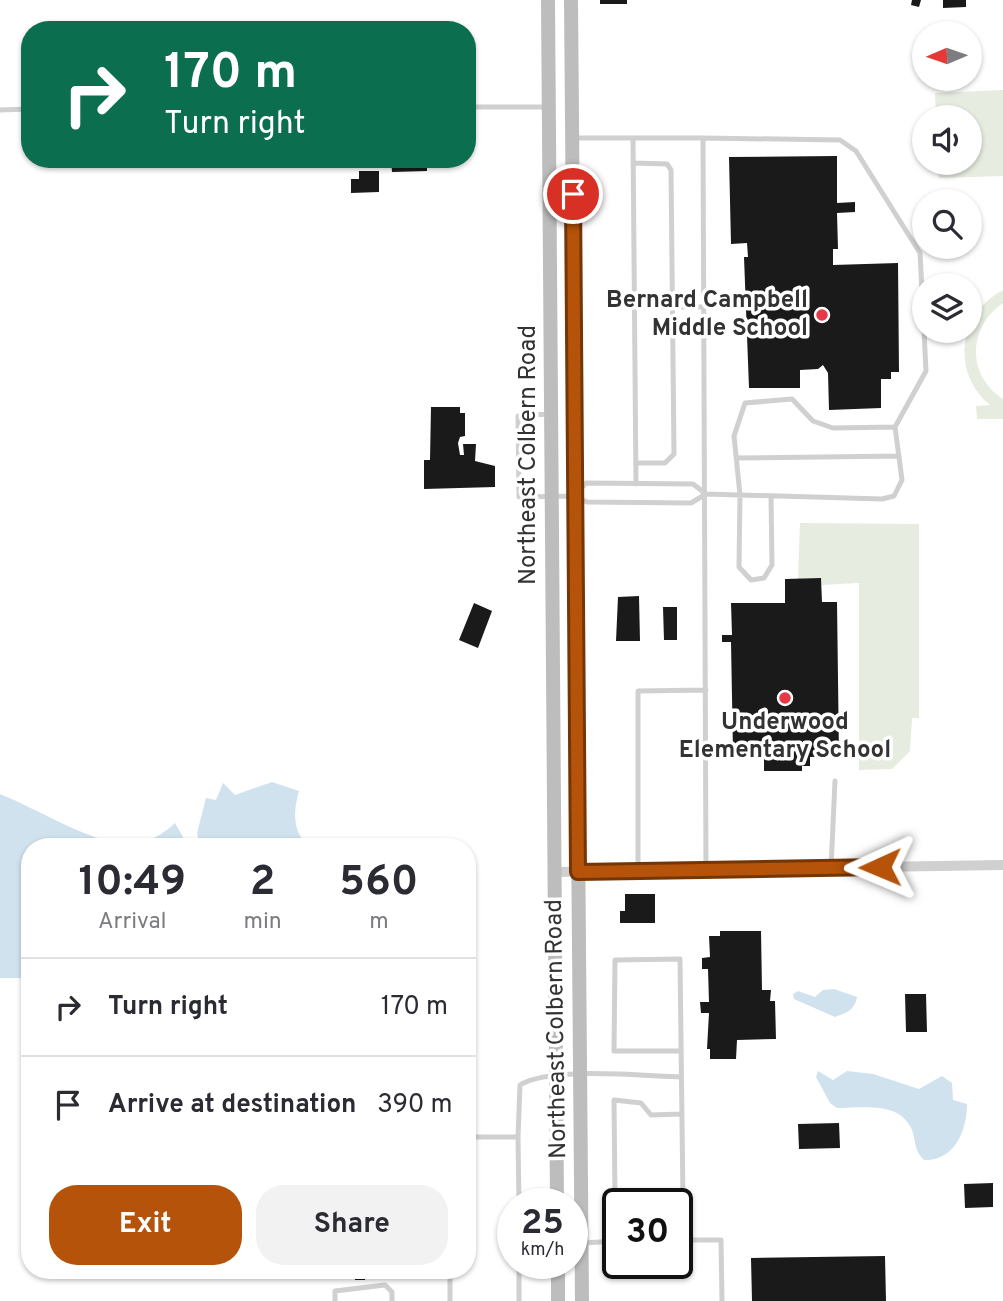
<!DOCTYPE html>
<style>
body{margin:0;font-family:Overpass,sans-serif;background:#f2f2f3;color:#2b2b33;height:100vh;display:flex;flex-direction:column;font-size:26px;white-space:nowrap}
*{box-sizing:border-box;margin:0}
p{font-size:23px;color:#7c7c81}
.icon{flex:none;width:38px;height:38px;fill:none;stroke:currentColor;stroke-width:2;stroke-linecap:round;stroke-linejoin:round}
.map{position:relative;flex:1;overflow:hidden}
.drawer{position:absolute;left:21px;top:838px;width:455px;height:441px;display:flex;flex-direction:column;background:#fff;border-radius:28px;box-shadow:0 2px 5px #0004}
.drawer>*{flex:none}
.hud{position:absolute;left:21px;top:21px;width:455px;height:147px;border-radius:28px;box-shadow:0 2px 5px #0004;background:#0b6e4f;color:#fff;overflow:hidden}
.needle{width:46px;rotate:268deg}
.controls{position:absolute;left:912px;top:21px;display:grid;gap:14px}
.controls a{display:grid;place-items:center;width:70px;height:70px;border-radius:50%;background:#fff;box-shadow:0 2px 5px #0004;font-size:35px}
.speed{position:absolute;left:497px;top:1188px;display:flex;gap:14px;font-size:35px;font-weight:700;text-align:center}
.speed>*{display:grid;place-content:center;width:91px;height:91px;border-radius:50%;background:#fff;box-shadow:0 2px 5px #0004;line-height:1}
.speed small{font-size:18px;font-weight:400}
.speed .limit{border:4px solid #111;border-radius:10px;background:#fff;color:#111}
.pin{position:absolute;display:grid;place-items:center;width:60px;height:60px;color:#fff;margin:-30px;border:4px solid #fff;border-radius:50%;box-shadow:0 2px 7px #0007}
.me{position:absolute;width:77px;margin:-38px;rotate:269deg;stroke-linejoin:round;filter:drop-shadow(0 0 5px #0008)}
.turn{display:flex;align-items:center;gap:24px;height:147px;padding:0 28px;font-size:32px}
.turn .icon{width:91px;height:91px;stroke-width:2.5}
.turn b{display:block;font-size:49px;line-height:60px}
.eta{display:flex;justify-content:space-evenly;align-items:center;height:119px;text-align:center}
.eta b{font-size:42px;font-weight:700;line-height:49px}
.action{display:flex;gap:14px;margin-top:auto;padding:14px 28px}
.action a{flex:1;height:80px;border-radius:28px;background:#b45309;color:#fff;font-size:28px;font-weight:700;line-height:80px;text-align:center}
.action a+a{background:#f2f2f3;color:#2b2b33}
ul{padding:0;list-style:none}
li{display:flex;align-items:center;gap:21px;height:98px;padding:0 28px;border-top:2px solid #e1e1e2}
li div{flex:1}
li b{display:block;font-size:26px}
li em{font-style:normal}
.map>svg:first-child{display:block}
.green{fill:#e6ecdf}
.water{fill:#cfe2ee}
.building{fill:#1a1a1a}
.lines{fill:none;stroke-linecap:round;stroke-linejoin:round}
.service{stroke:#d0d0d0;stroke-width:5}
.minor{stroke:#d0d0d0;stroke-width:10}
.secondary{stroke:#bdbdbd;stroke-width:14}
.route-casing{stroke:#753606;stroke-width:18}
.route{stroke:#b45309;stroke-width:12}
.poi-dot{fill:#e63946;stroke:#fff;stroke-width:2.5}
.labels{text-anchor:middle;dominant-baseline:central;stroke-width:7;stroke-linejoin:round;paint-order:stroke}
.poi-label{font-size:24px;font-weight:bold;fill:#333;stroke:#fff;text-anchor:end}
.street-label{font-size:24px;fill:#333;stroke:#fff}
</style>
<div class="map">
<svg width="1003" height="1301" viewBox="0 0 1003 1301">
<rect width="100%" height="100%" fill="#fff"/>
<path class="green" d="M1003 90V176L939 178 938 163H970V117H936L935 93Z
M1003 290V303C968 327 966 375 1003 399V419H977L976 406 990 405C950 372 959 313 1003 290Z
M800 523 919 524V718H912L910 751 892 769 859 770V583L821 585V578L798 579Z"/>
<path class="water" d="M272 782 299 791C293 811 292 835 311 847H200L197 833 206 798 216 800 223 783 235 795Z
M0 794C40 810 83 839 127 845 142 847 165 833 175 823L183 837V847H30V978H0Z
M834 989 857 997C855 1010 846 1013 835 1017L794 999 793 994 798 991 815 997 823 990Z
M818 1071 833 1080 847 1071 873 1074 919 1089 942 1076 952 1083 953 1100 967 1104C967 1130 955 1161 924 1160 914 1151 916 1141 912 1130 900 1101 863 1108 837 1108L830 1103 816 1077Z"/>
<path class="building" d="M600 0H627V4H600Z
M912 0H921L919 7 911 5Z
M943 0H966V7L943 8Z
M837 156V203L855 202V212L837 213 838 249H833V265L898 263 899 372H891V379H881V408L829 410 828 373 823 365 818 369 800 370V388H749L744 257H748L747 243 731 244 729 157Z
M391 159H427V171L392 172Z
M359 171H379V192L351 193V179H359Z
M431 407H460V413H465V436L460 437 458 443 460 455H464L463 444H476L475 461 495 466V487L424 489V460H430Z
M821 578 822 602H837L839 756 810 757V766H802V771H764V753H733L731 642H722V635H732L731 603H785V579Z
M639 596 640 641H616L618 597Z
M474 603 492 611 478 648 459 640Z
M663 607H677V640H664Z
M625 894H655V923H620V911H625Z
M720 931H761L762 990H771L770 1001H775L776 1039 737 1040 736 1059H710V1049H707L709 1013H701L700 1002H709L708 969H702V958L710 957 709 936H720Z
M905 994H926L927 1032H906Z
M839 1123 840 1148 799 1149 798 1124Z
M993 1183V1207L965 1208 964 1184Z
M885 1256 886 1301H752L751 1258Z
M355 1270H365V1280H355Z
M393 1270H426V1278L393 1279Z"/>
<g class="lines">
<path class="service" d="M467 107H549
M0 110 30 109
M574 138H703
M633 138 636 484
M633 163 667 164 671 170 674 454 665 463H636
M634 307H705
M549 414 518 416 519 497 574 496
M736 458 899 456
M706 494 693 484 586 483 574 496 587 502 691 503 706 494 882 499 894 496 902 480 895 427 926 371 924 331
M771 496 772 565 764 578 751 580 739 567 740 495 734 436 745 403 792 399 813 421 833 428 895 427
M831 868 835 781
M706 870 703 138 840 140 856 151 920 253 924 329
M638 871V691L706 690
M681 1051H614L615 960 680 959 683 1200 615 1201 614 1100 641 1103 651 1115 682 1114
M467 1137H518L519 1204
M518 1137 520 1085C550 1066 643 1076 681 1077
M677 1240H721L722 1301
M582 1243 618 1241
M519 1264V1301
M450 1270V1301
M335 1301V1291L385 1285 392 1292V1301"/>
<path class="minor" d="M555 872 1003 865"/>
<path class="secondary" d="M548 0 557 1204
M571 0 582 1301
M558 1264V1301"/>
</g>
<g class="lines">
<g class="route-casing">
<path id="route" d="M573 194 578 872 880 867"/>
</g>
<use href="#route" class="route"/>
</g>
<g class="poi-dot">
<circle cx="822" cy="315" r="7"/>
<circle cx="785" cy="698" r="7"/>
</g>
<g class="labels">
<g class="poi-label">
<text x="808" y="301">Bernard Campbell<tspan x="808" dy="28">Middle School</tspan></text>
<text x="785" y="723" text-anchor="middle">Underwood<tspan x="785" dy="28">Elementary School</tspan></text>
</g>
<g class="street-label">
<text transform="translate(529 455) rotate(-90)">Northeast Colbern Road</text>
<text transform="translate(557 1029) rotate(-91)">Northeast Colbern Road</text>
</g>
</g>
</svg>
<div class="controls">
<a><svg class="needle" viewBox="-14 -14 28 28"><path d="M0-13l5 13h-10z" fill="#e53935"/><path d="M0 13l5-13h-10z" fill="#7c7c81"/></svg></a>
<a><svg class="icon" aria-label="sound" viewBox="0 0 24 24"><path d="M4 9h4l5-4v14l-5-4H4zM17 9q2 3 0 6"/></svg></a>
<a><svg class="icon" aria-label="search" viewBox="0 0 24 24"><circle cx="10" cy="10" r="6"/><path d="M15 15l6 6"/></svg></a>
<a><svg class="icon" aria-label="layers" viewBox="0 0 24 24"><path d="M12 4l9 5-9 5-9-5zM3 14l9 5 9-5"/></svg></a>
</div>
<div class="speed"><div>25<small>km/h</small></div><div class="limit">30</div></div>
<div class="pin" style="left:573px;top:194px;background:#d93025"><svg class="icon" aria-label="arrive" viewBox="0 0 24 24"><path d="M6 21V4h12l-3 4 3 4H6"/></svg></div>
<svg class="me" style="left:880px;top:867px" viewBox="-20 -20 40 40"><path d="M0-17L14 15 0 8-14 15z" fill="#b45309" stroke="#fff" stroke-width="4"/></svg>
<div class="hud">
<div class="turn"><svg class="icon" aria-label="right" viewBox="0 0 24 24"><path d="M7 20v-9h11M14 6l5 5-5 5"/></svg><div><b>170 m</b>Turn right</div></div>
</div>
<section class="drawer">
<div class="eta">
<div><b>10:49</b><p>Arrival</p></div>
<div><b>2</b><p>min</p></div>
<div><b>560</b><p>m</p></div>
</div>
<ul>
<li><svg class="icon" aria-label="right" viewBox="0 0 24 24"><path d="M7 20v-9h11M14 6l5 5-5 5"/></svg><div><b>Turn right</b></div><em>170 m</em></li>
<li><svg class="icon" aria-label="arrive" viewBox="0 0 24 24"><path d="M6 21V4h12l-3 4 3 4H6"/></svg><div><b>Arrive at destination</b></div><em>390 m</em></li>
</ul>
<div class="action"><a>Exit</a><a>Share</a></div>
</section>
</div>
